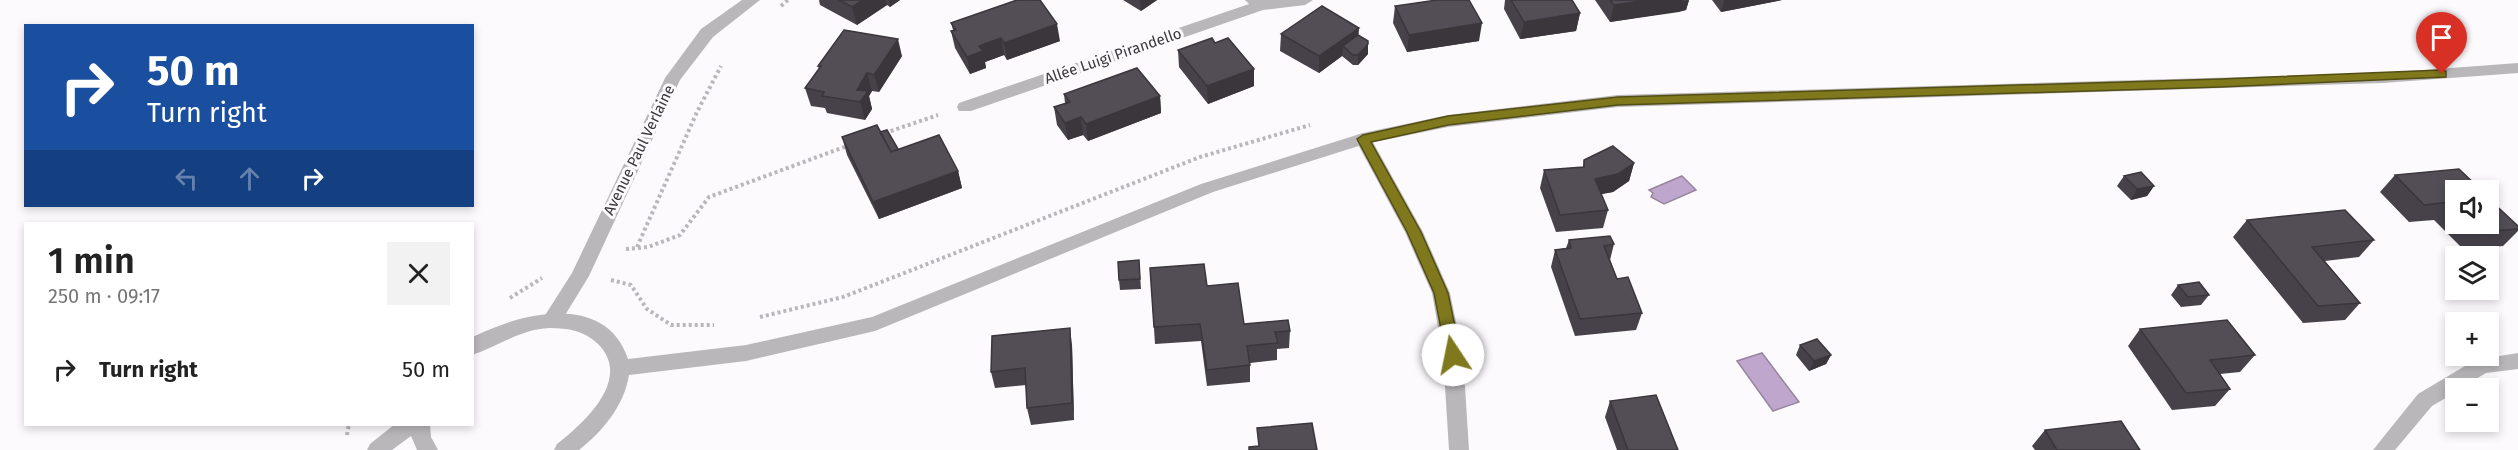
<!DOCTYPE html>
<meta charset="utf-8">
<style>
body{margin:0;font-family:"Fira Sans",sans-serif;background:#f2f2f2;color:#222;height:100vh;display:flex;flex-direction:column;font-size:22px;white-space:nowrap}
*{box-sizing:border-box;margin:0}
p{font-size:20px;color:#767676}
.icon{flex:none;width:33px;height:33px;fill:none;stroke:currentColor;stroke-width:2;stroke-linecap:round;stroke-linejoin:round}
.map{position:relative;flex:1;overflow:hidden}
.sheet{position:absolute;left:24px;top:222px;width:450px;height:204px;display:flex;flex-direction:column;background:#fff;border-radius:0px;box-shadow:0 3px 9px #0003}
.sheet>*{flex:none}
.hud{position:absolute;left:24px;top:24px;width:450px;height:183px;border-radius:0px;box-shadow:0 3px 9px #0003;background:#1a4fa0;color:#fff;overflow:hidden}
.fabs{position:absolute;left:2445px;top:180px;display:grid;gap:12px}
.fabs a{display:grid;place-items:center;width:54px;height:54px;border-radius:0px;background:#fff;box-shadow:0 3px 9px #0003;font-size:30px}
.pin{position:absolute;display:grid;place-items:center;width:51px;height:51px;color:#fff;margin:-62px -26px;border-radius:50% 50% 50% 0;rotate:-45deg;box-shadow:0 0 6px #0007}
.pin .icon{rotate:45deg}
.me{position:absolute;width:66px;margin:-33px;rotate:349deg;stroke-linejoin:round;filter:drop-shadow(0 0 4px #0008)}
.turn{display:flex;align-items:center;gap:21px;height:126px;padding:0 24px;font-size:27px}
.turn .icon{width:78px;height:78px;stroke-width:2.5}
.turn b{display:block;font-size:42px;line-height:51px}
.lanes{display:flex;align-items:center;height:57px;padding:0 24px;background:#0003;justify-content:center;gap:30px;direction:ltr}
.lanes .off{opacity:.35}
.round{display:grid;place-items:center;flex:none;width:63px;height:63px;border-radius:0px;background:#f2f2f2}
.headline{display:flex;align-items:center;justify-content:space-between;height:102px;padding:0 24px}
h1{font-size:36px;font-weight:600;line-height:45px}
ul{padding:0;list-style:none}
li{display:flex;align-items:center;gap:18px;height:90px;padding:0 24px}
li div{flex:1}
li b{display:block;font-size:22px}
li em{font-style:normal}
.map>svg:first-child{display:block}
.water{fill:#bfa6cc;stroke:#9785a0;stroke-width:1.5}
.lines{fill:none;stroke-linecap:round;stroke-linejoin:round}
.path{stroke:#b9b7bb;stroke-width:4;stroke-dasharray:3 3;stroke-linecap:butt}
.minor{fill:#bab7bb;fill-rule:evenodd}
.tertiary{fill:#bab7bb;fill-rule:evenodd}
.wall{fill:#47424a}
.shaded-wall{fill:#3a363c}
.building{fill:#534d56;stroke:#3a363c;stroke-width:1.5}
.route{fill:#80781d;stroke:#534e13;stroke-width:1.5}
.labels{text-anchor:middle;dominant-baseline:central;stroke-width:6;stroke-linejoin:round;paint-order:stroke}
.street-label{font-size:15px;fill:#39373b;stroke:#fdfafe}
</style>
<div class="map">
<svg width="2518" height="450" viewBox="0 0 2518 450">
<rect width="100%" height="100%" fill="#fdfafe"/>
<path class="water" d="M1682 176 1696 190 1664 204 1651 197 1653 193 1649 190Z
M1762 353 1799 402 1773 411 1737 361Z"/>
<g class="lines">
<path class="path" d="M781 6 788 0
M885 133 938 115
M637 247 697 112 721 66
M626 249 648 247 680 235 709 197 847 146
M611 280 631 285 647 309 671 325H714
M510 298 542 278
M760 317 843 297 1200 157 1310 125
M347 435 349 424"/>
<path class="minor" d="M742 0H760L713 37 680 80 589 276 559 325 552 327 545 325 542 320 572 273 665 78 701 29Z
M1245 0H1313L1305 5 1263 10 971 111H959L957 107 959 103 1249 4Z
M1363 133 1369 135 1423 232 1450 293 1463 355 1469 450H1449L1443 355 1432 293 1405 232 1355 139 1357 135Z
M2518 353V369L2486 373 2461 388H2456V392L2432 406 2395 450H2373L2418 394 2475 360Z"/>
<path class="tertiary" d="M2518 63V73L2383 83 1618 107 1448 127 1365 144 1213 192 875 331 746 361 629 375C624 406 603 431 579 450H554L557 444C584 423 634 378 597 343 584 331 568 328 550 328 520 329 500 346 472 355V337L477 335C524 312 606 293 628 359L746 345 872 317 1201 184 1363 133 1448 115 1618 95 2383 73Z
M395 424H430L431 437 438 450H417L411 436 392 450H367L370 444Z"/>
</g>
<path class="wall" d="M819 0H900L890 7 887 5 857 25 820 5Z
M1123 0H1157L1141 11Z
M1505 0H1572L1580 13 1576 31 1520 39 1504 9Z
M1595 0H1689L1686 10 1610 22Z
M1712 0H1782L1721 12Z
M1395 6 1479 41 1407 52 1393 23Z
M951 23 1060 41 1007 60 1004 55 985 62 986 68 970 74 955 48 951 31 953 30Z
M1281 34 1358 35 1368 44V54L1358 65H1353L1342 56 1319 73 1280 51Z
M1178 50 1254 69V86L1208 104 1179 67Z
M902 56 879 92 872 91 869 96 872 109 865 120 827 113 825 108 811 106 805 88 819 69 818 66Z
M1064 94 1160 96 1161 113 1088 141 1083 135 1068 140 1057 125 1054 107 1065 103Z
M880 132 898 149 958 171 962 188 879 219 847 155 842 137Z
M1584 160 1634 163 1629 181 1613 192 1601 194 1608 210 1603 228 1556 232 1540 188 1544 170 1583 167Z
M2395 175 2456 190V224H2488L2518 226V231L2503 246 2464 250 2434 220 2409 222 2380 192Z
M2124 176 2154 186 2147 196 2131 200 2117 186Z
M2247 220 2374 240 2359 257 2325 261 2360 303 2345 320 2303 323 2233 237Z
M1569 240 1614 244 1610 260 1617 279 1642 313 1636 330 1575 336 1551 267 1555 250 1566 248Z
M1139 260 1141 289 1120 290 1119 280Z
M1150 268 1207 286 1244 324 1290 331 1289 348 1277 349V360L1250 363V382L1207 386 1201 341 1155 344Z
M2178 285 2209 295 2201 305 2181 307 2171 295Z
M2140 329 2255 355 2240 372 2220 374 2230 389 2215 406 2172 410 2128 346Z
M1072 345 1074 420 1031 425 1027 408 1026 385 995 388 991 372Z
M1800 345 1831 355 1826 364 1809 371 1796 355Z
M1610 401 1678 450H1617L1605 417Z
M2045 430 2140 450H2035L2032 446Z"/>
<path class="shaded-wall" d="M863 0H886L887 5 857 25 852 7Z
M889 0H900L890 7Z
M1140 0H1157L1141 11Z
M1647 0H1683L1679 12 1610 22 1614 5Z
M1689 0 1686 10 1679 12 1682 2Z
M1724 0H1782L1721 12Z
M1580 13 1576 31 1520 39 1524 22Z
M1482 23 1479 41 1407 52 1409 35Z
M1057 24 1060 41 1007 60 1004 43Z
M1359 28 1358 45 1343 46 1342 56 1319 73V56Z
M1001 38 1004 55 985 62 986 68 970 74 967 57 979 46Z
M898 39 902 56 879 92 874 75Z
M1368 44V54L1358 65V55Z
M1254 69V86L1208 104 1207 86Z
M867 73 872 91 869 96 872 109 865 120 857 90Z
M1160 96 1161 113 1088 141 1086 124Z
M1081 117 1083 135 1068 140 1065 123Z
M1634 163 1629 181 1613 192 1591 196 1595 179Z
M958 171 962 188 879 219 873 202Z
M2154 186 2147 196 2131 200 2137 189Z
M1070 328 1072 345 1074 420 1072 403Z
M1831 355 1826 364 1809 371 1814 361Z"/>
<path class="building" d="M839 0H863L852 7Z
M1017 0H1040L1057 24 1004 43 1001 38 979 46 983 51 967 57 951 31 956 30 951 23Z
M1437 0H1469L1482 23 1409 35 1395 6Z
M1511 0H1572L1580 13 1524 22Z
M1610 0H1647L1614 5Z
M1322 6 1359 28 1319 56 1281 34Z
M844 30 898 39 874 75 867 73 857 90 868 91 860 102 822 96 824 92 805 88 821 66H818Z
M1358 35 1368 41V44L1358 55H1353L1343 46Z
M1212 38 1215 43 1228 38 1254 69 1207 86 1178 50Z
M1137 68 1160 96 1086 124 1081 117 1065 123 1054 107 1070 102 1064 94Z
M877 125 891 152 939 135 958 171 873 202 842 137Z
M887 130 898 149 891 152 880 132Z
M1613 146 1634 163 1618 174 1595 179 1608 210 1560 215 1544 170 1584 167V160Z
M2459 169 2481 190H2456V207L2450 202 2424 205 2395 175Z
M2141 172 2154 186 2137 189 2124 176Z
M2488 198 2518 226V229L2481 232 2472 224H2488Z
M2345 210 2374 240 2312 247 2360 303 2318 306 2247 220Z
M1610 236 1614 244 1604 246 1617 279 1628 277 1642 313 1580 319 1555 250 1571 248 1569 240Z
M1139 260 1140 279 1119 280 1118 262Z
M1204 264 1207 286 1238 283 1244 324 1288 320 1290 331 1275 332 1278 343 1247 346 1250 365 1207 370 1200 324 1154 327 1150 268Z
M2199 282 2209 295 2188 297 2178 285Z
M2227 320 2255 355 2210 360 2230 389 2186 393 2140 329Z
M1070 328 1072 403 1027 408 1025 368 991 372 992 336Z
M1817 339 1831 355 1814 361 1800 345Z
M1656 395 1678 450H1628L1610 401Z
M2121 421 2140 450H2057L2045 430Z
M1312 423 1317 450H1249V447L1259 446 1257 428Z"/>
<path class="route" d="M2442 70 2446 71V77L2221 87 1618 105 1448 125 1371 142 1421 232 1448 293 1461 355 1458 359H1448L1446 355 1434 293 1407 232 1357 139 1363 135 1448 116 1618 97 2221 79Z"/>
<g class="labels">
<g class="street-label">
<text transform="translate(1113 56) rotate(-19)">Allée Luigi Pirandello</text>
<text transform="translate(639 150) rotate(-64)">Avenue Paul Verlaine</text>
</g>
</g>
</svg>
<div class="fabs">
<a><svg class="icon" aria-label="sound" viewBox="0 0 24 24"><path d="M4 9h4l5-4v14l-5-4H4zM17 9q2 3 0 6"/></svg></a>
<a><svg class="icon" aria-label="layers" viewBox="0 0 24 24"><path d="M12 4l9 5-9 5-9-5zM3 14l9 5 9-5"/></svg></a>
<a>+</a>
<a>−</a>
</div>
<div class="pin" style="left:2442px;top:74px;background:#d93025"><svg class="icon" aria-label="arrive" viewBox="0 0 24 24"><path d="M6 21V4h12l-3 4 3 4H6"/></svg></div>
<svg class="me" style="left:1453px;top:355px" viewBox="-20 -20 40 40"><circle r="19" fill="#fff"/><path d="M0-13L10 11 0 6-10 11z" fill="#80781d"/></svg>
<div class="hud">
<div class="turn"><svg class="icon" aria-label="right" viewBox="0 0 24 24"><path d="M7 20v-9h11M14 6l5 5-5 5"/></svg><div><b>50 m</b>Turn right</div></div>
<div class="lanes"><svg class="icon off" aria-label="left" viewBox="0 0 24 24"><path d="M17 20v-9H6M10 6l-5 5 5 5"/></svg><svg class="icon off" aria-label="ahead" viewBox="0 0 24 24"><path d="M12 20V5M6 11l6-6 6 6"/></svg><svg class="icon" aria-label="right" viewBox="0 0 24 24"><path d="M7 20v-9h11M14 6l5 5-5 5"/></svg></div>
</div>
<section class="sheet">
<div class="headline"><div><h1>1 min</h1><p>250 m · 09:17</p></div><a class="round"><svg class="icon" aria-label="close" viewBox="0 0 24 24"><path d="M6 6l12 12M18 6L6 18"/></svg></a></div>
<ul>
<li><svg class="icon" aria-label="right" viewBox="0 0 24 24"><path d="M7 20v-9h11M14 6l5 5-5 5"/></svg><div><b>Turn right</b></div><em>50 m</em></li>
</ul>
</section>
</div>
